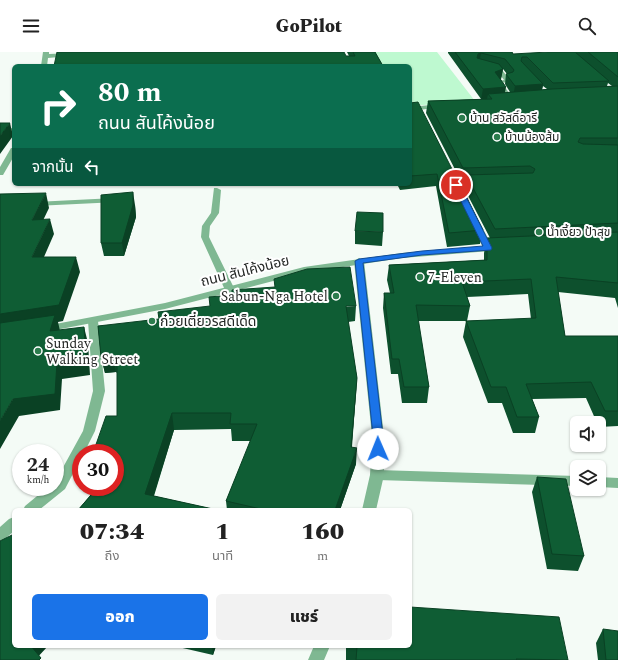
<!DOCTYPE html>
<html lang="th">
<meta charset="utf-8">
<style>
body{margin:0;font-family:Spectral,"Noto Sans Thai",serif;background:#f2f2f2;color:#222;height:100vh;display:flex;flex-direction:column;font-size:15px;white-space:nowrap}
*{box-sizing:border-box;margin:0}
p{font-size:13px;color:#767676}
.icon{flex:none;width:22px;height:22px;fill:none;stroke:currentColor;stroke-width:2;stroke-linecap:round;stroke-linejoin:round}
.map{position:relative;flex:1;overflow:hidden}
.side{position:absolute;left:12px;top:456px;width:400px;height:140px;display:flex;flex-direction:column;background:#fff;border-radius:6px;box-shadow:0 1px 3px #0004}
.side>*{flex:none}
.guide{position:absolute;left:12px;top:12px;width:400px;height:122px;border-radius:6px;box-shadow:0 1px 3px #0004;background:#0b6e4f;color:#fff;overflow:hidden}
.controls{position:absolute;left:570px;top:364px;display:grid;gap:8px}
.controls a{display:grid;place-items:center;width:36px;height:36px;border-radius:6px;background:#fff;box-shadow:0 1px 3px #0004;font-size:20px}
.speed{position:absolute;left:12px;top:392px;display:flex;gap:8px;font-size:20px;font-weight:700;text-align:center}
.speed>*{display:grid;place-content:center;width:52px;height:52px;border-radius:50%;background:#fff;box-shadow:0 1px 3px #0004;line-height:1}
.speed small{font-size:10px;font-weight:400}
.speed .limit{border:6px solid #d22;background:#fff;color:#111}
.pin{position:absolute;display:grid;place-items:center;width:34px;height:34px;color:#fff;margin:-17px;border:2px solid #fff;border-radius:50%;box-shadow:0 1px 4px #0007}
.me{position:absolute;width:44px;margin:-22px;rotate:359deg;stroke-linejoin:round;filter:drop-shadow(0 0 3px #0008)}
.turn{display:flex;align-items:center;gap:14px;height:84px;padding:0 20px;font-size:18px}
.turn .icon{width:52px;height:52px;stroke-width:2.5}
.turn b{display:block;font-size:28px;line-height:34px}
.then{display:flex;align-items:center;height:38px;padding:0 20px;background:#0003;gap:8px;font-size:15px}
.eta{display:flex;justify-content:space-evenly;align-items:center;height:68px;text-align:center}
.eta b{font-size:24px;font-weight:800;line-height:28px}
.cta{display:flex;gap:8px;margin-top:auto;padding:8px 20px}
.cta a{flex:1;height:46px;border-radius:6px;background:#1a73e8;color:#fff;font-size:16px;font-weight:800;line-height:46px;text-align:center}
.cta a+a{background:#f2f2f2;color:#222}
header{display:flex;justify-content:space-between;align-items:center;height:52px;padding:0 20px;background:#fff;font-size:18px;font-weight:800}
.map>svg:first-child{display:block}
.green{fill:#bef9d0}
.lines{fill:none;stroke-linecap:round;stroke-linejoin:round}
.service{fill:#7fb892;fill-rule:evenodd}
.minor{fill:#7fb892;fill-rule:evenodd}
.tertiary{fill:#7fb892;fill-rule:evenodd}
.wall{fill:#0d502d;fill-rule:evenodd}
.shaded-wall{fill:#0a4124}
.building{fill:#0f5d34;stroke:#0a4124}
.route{fill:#1a73e8;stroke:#114b97}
.poi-dot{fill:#2b7c4d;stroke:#fff;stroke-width:1.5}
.labels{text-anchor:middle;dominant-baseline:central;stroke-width:4;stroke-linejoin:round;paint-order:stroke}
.far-poi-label{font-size:12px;fill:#232624;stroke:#fff;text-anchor:start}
.street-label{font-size:14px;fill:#232624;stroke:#fff}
.poi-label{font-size:14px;fill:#232624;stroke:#fff;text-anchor:start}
</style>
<header><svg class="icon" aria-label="menu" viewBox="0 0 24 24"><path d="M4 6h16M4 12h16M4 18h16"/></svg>GoPilot<svg class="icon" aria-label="search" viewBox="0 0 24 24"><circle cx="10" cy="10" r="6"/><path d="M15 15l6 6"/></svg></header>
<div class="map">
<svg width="618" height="608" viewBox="0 0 618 608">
<rect width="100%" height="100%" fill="#f4fbf6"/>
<path class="green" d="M350 0H437L475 49 410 54V14H357Z"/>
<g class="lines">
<path class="service" d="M490 15 502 18 511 29 502 31 514 48 513 49H509L495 30 504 28 498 20 488 18 487 17Z
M480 130 484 132 483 134 456 135 452 133 456 131Z
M214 136H217L221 138 219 161 210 174 209 185 235 238 230 241 225 238 201 185 202 174 211 161Z
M115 146H118L119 148 118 150 35 154 31 152 35 150Z
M377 418 577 424V434L377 428 372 427 370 423 372 419Z
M599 425 618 426V436L599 435Z"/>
<path class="minor" d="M43 0H49V2L96 0 93 2 48 6 47 14H41Z
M441 52 443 53V55L410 59V55Z
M14 76V80L0 81V77Z
M11 96H14V104L3 123H0V115Z
M476 168 480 171 493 196 491 198H485L483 196 472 171Z
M359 206 364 209 384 384V423L376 458H362L370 423 372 384 354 209Z
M93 266 98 269 105 339 95 379 84 401H81V406L65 437 39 458H23L25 454 48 435H55V430L83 379 93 339 88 269Z
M14 465V479L5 487 0 489V475L9 467Z
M314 594H330L324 608H308Z"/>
<path class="tertiary" d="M500 193 505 196 503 198 402 206 304 221 165 257 45 280 40 277 45 274 165 251 304 215 402 201Z"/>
</g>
<path class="wall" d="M347 0H375L383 14 346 4H349Z
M448 0H512L513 2 576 1V0H618V256L615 246 558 240 565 284H618V374L599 375V371H597L586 346 532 347 539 365 535 381H513L502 351H488L463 285 466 269 531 267 528 242 467 245 470 254 467 269H418L429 335 427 351H402L398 322H391L383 256 384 241H390L387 228 389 213 484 208V201L487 186H490L464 136 465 129H461L426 61 428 49 487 47H481L448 1ZM503 17 507 22H506L505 32 510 40 505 41 501 27ZM608 31 612 34H607ZM543 34 547 37 542 38Z
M410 51 453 121 483 178 480 192 447 195 436 134 400 138 397 132H410Z
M135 153 136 165 124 204H104L101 191Z
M355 179 383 180 382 194 355 192Z
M356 254 355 269 348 270 357 326 352 395 356 412 340 458H227L226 449 251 389H232L231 377 174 378 154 444 213 457V458H78L93 440H90L89 435H115L117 364V321L116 320 105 321 101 305 98 274Z
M537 425 584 504 578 519 547 517 532 440Z
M603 577 618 608H598L596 591Z
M174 594H216L213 603Z
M346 594H410L568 608H346Z"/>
<path class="shaded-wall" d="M481 1 479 11 476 12 478 2Z
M503 17 501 27 494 30 495 20Z
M543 32 541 42 513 45 515 34Z
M506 35 504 45 488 42 487 47H481L483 37Z
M10 71 13 84 0 102V84Z
M133 140 135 153 136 165 124 204 122 191Z
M46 141 49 156 36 183 32 168Z
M50 167 54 182 37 221 32 205Z
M76 205 80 220 63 269 58 270 60 279H0V262Z
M84 275 88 291 90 323 62 327 60 358 19 364 0 397V369L13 347 57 310Z
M113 304 116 320 105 321 101 305Z
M357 326 356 342 350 412 351 395Z
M172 361 174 378 149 458 145 442Z
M357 396 356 412 340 458H335Z
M28 594H48L35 608Z
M212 594H216L213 603Z"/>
<path class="building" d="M57 0H344L346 4H355L353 0H375L383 14H54Z
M455 0H512L513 2 548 0H575L609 29 553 31 527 5H522L521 9 543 32 515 34 506 22 513 20 514 18 505 7 481 1 478 2 477 6 499 12 503 17 495 20 506 35 483 37Z
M588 0H618V25Z
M617 34H618V86H580L578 90 583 92 618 93V171L495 177 466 123 533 121 535 117 530 114 463 116 428 49 492 47 488 42 552 37Z
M418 50 453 119 452 121 455 122 483 178 449 181 437 122 410 124V51Z
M0 71H10L0 84Z
M133 140V153L122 191H101V143Z
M46 141 32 168 50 167 32 205H76L59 253 0 262V142Z
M357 160 383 161V180L355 179Z
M618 180V231L556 225 565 284H618V359H605L591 330 526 332 539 365H517L506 335H491L466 269 536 266 531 227 462 230 470 254 416 253 429 335H404L399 307H392L384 241H394L389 213 487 208V186Z
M350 215 356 254H346L357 326 351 395 357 396 335 458H265L226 449 257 372H230L231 361H172L145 442 213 457 212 458H78L98 435H115V401H93L106 364H117V305H113V304L101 305 98 274 159 267 158 260 210 254 209 245 232 243V238L275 235 274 227 307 217Z
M55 263 50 279 84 275 86 306 57 310 55 342 13 347 0 369V271Z
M537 425 566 427 584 504 552 502Z
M14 482V594H31L41 606 39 608H0V489Z
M410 555 559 565 568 608 516 607 517 608H356L357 595H347V594H410Z
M603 577 618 579V608H606Z"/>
<path class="route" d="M454 131 460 133 492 196 491 198 422 203 363 211 383 384V397L382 400H374L373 397V384L355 209 359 207 422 199 483 194 453 133Z"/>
<g class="poi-dot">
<circle cx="462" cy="66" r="4"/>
<circle cx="497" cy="85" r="4"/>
<circle cx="539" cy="180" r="4"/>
<circle cx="420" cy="225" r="4"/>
<circle cx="336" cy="244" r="4"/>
<circle cx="152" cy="269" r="4"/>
<circle cx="38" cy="299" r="4"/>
</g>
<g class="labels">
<g class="far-poi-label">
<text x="470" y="66">บ้าน สวัสดิ์อารี</text>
<text x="505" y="85">บ้านน้องส้ม</text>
<text x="547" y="180">น้ำเงี้ยว ป้าสุข</text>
</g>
<g class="street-label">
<text transform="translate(245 219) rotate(-14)">ถนน สันโค้งน้อย</text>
</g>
<g class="poi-label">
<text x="428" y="225">7-Eleven</text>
<text x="328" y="244" text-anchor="end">Sabun-Nga Hotel</text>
<text x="160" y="269">ก๋วยเตี๋ยวรสดีเด็ด</text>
<text x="46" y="291">Sunday<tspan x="46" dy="16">Walking Street</tspan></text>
</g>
</g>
</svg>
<div class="controls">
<a><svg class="icon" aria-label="sound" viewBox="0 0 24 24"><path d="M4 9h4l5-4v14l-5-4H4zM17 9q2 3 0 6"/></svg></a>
<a><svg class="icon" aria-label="layers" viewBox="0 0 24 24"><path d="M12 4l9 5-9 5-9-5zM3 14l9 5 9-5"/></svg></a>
</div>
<div class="speed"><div>24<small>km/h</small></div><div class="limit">30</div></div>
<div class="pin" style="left:456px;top:133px;background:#d93025"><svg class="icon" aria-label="arrive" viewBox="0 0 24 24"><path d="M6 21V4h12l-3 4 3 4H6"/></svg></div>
<svg class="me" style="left:378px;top:397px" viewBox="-20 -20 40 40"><circle r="19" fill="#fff"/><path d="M0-13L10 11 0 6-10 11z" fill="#1a73e8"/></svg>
<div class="guide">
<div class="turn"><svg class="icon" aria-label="right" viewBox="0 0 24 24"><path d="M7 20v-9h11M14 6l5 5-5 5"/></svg><div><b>80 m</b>ถนน สันโค้งน้อย</div></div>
<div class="then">จากนั้น<svg class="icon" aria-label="left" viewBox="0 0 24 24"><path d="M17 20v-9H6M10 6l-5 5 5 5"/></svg></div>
</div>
<section class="side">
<div class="eta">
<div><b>07:34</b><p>ถึง</p></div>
<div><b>1</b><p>นาที</p></div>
<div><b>160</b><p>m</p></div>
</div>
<div class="cta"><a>ออก</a><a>แชร์</a></div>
</section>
</div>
